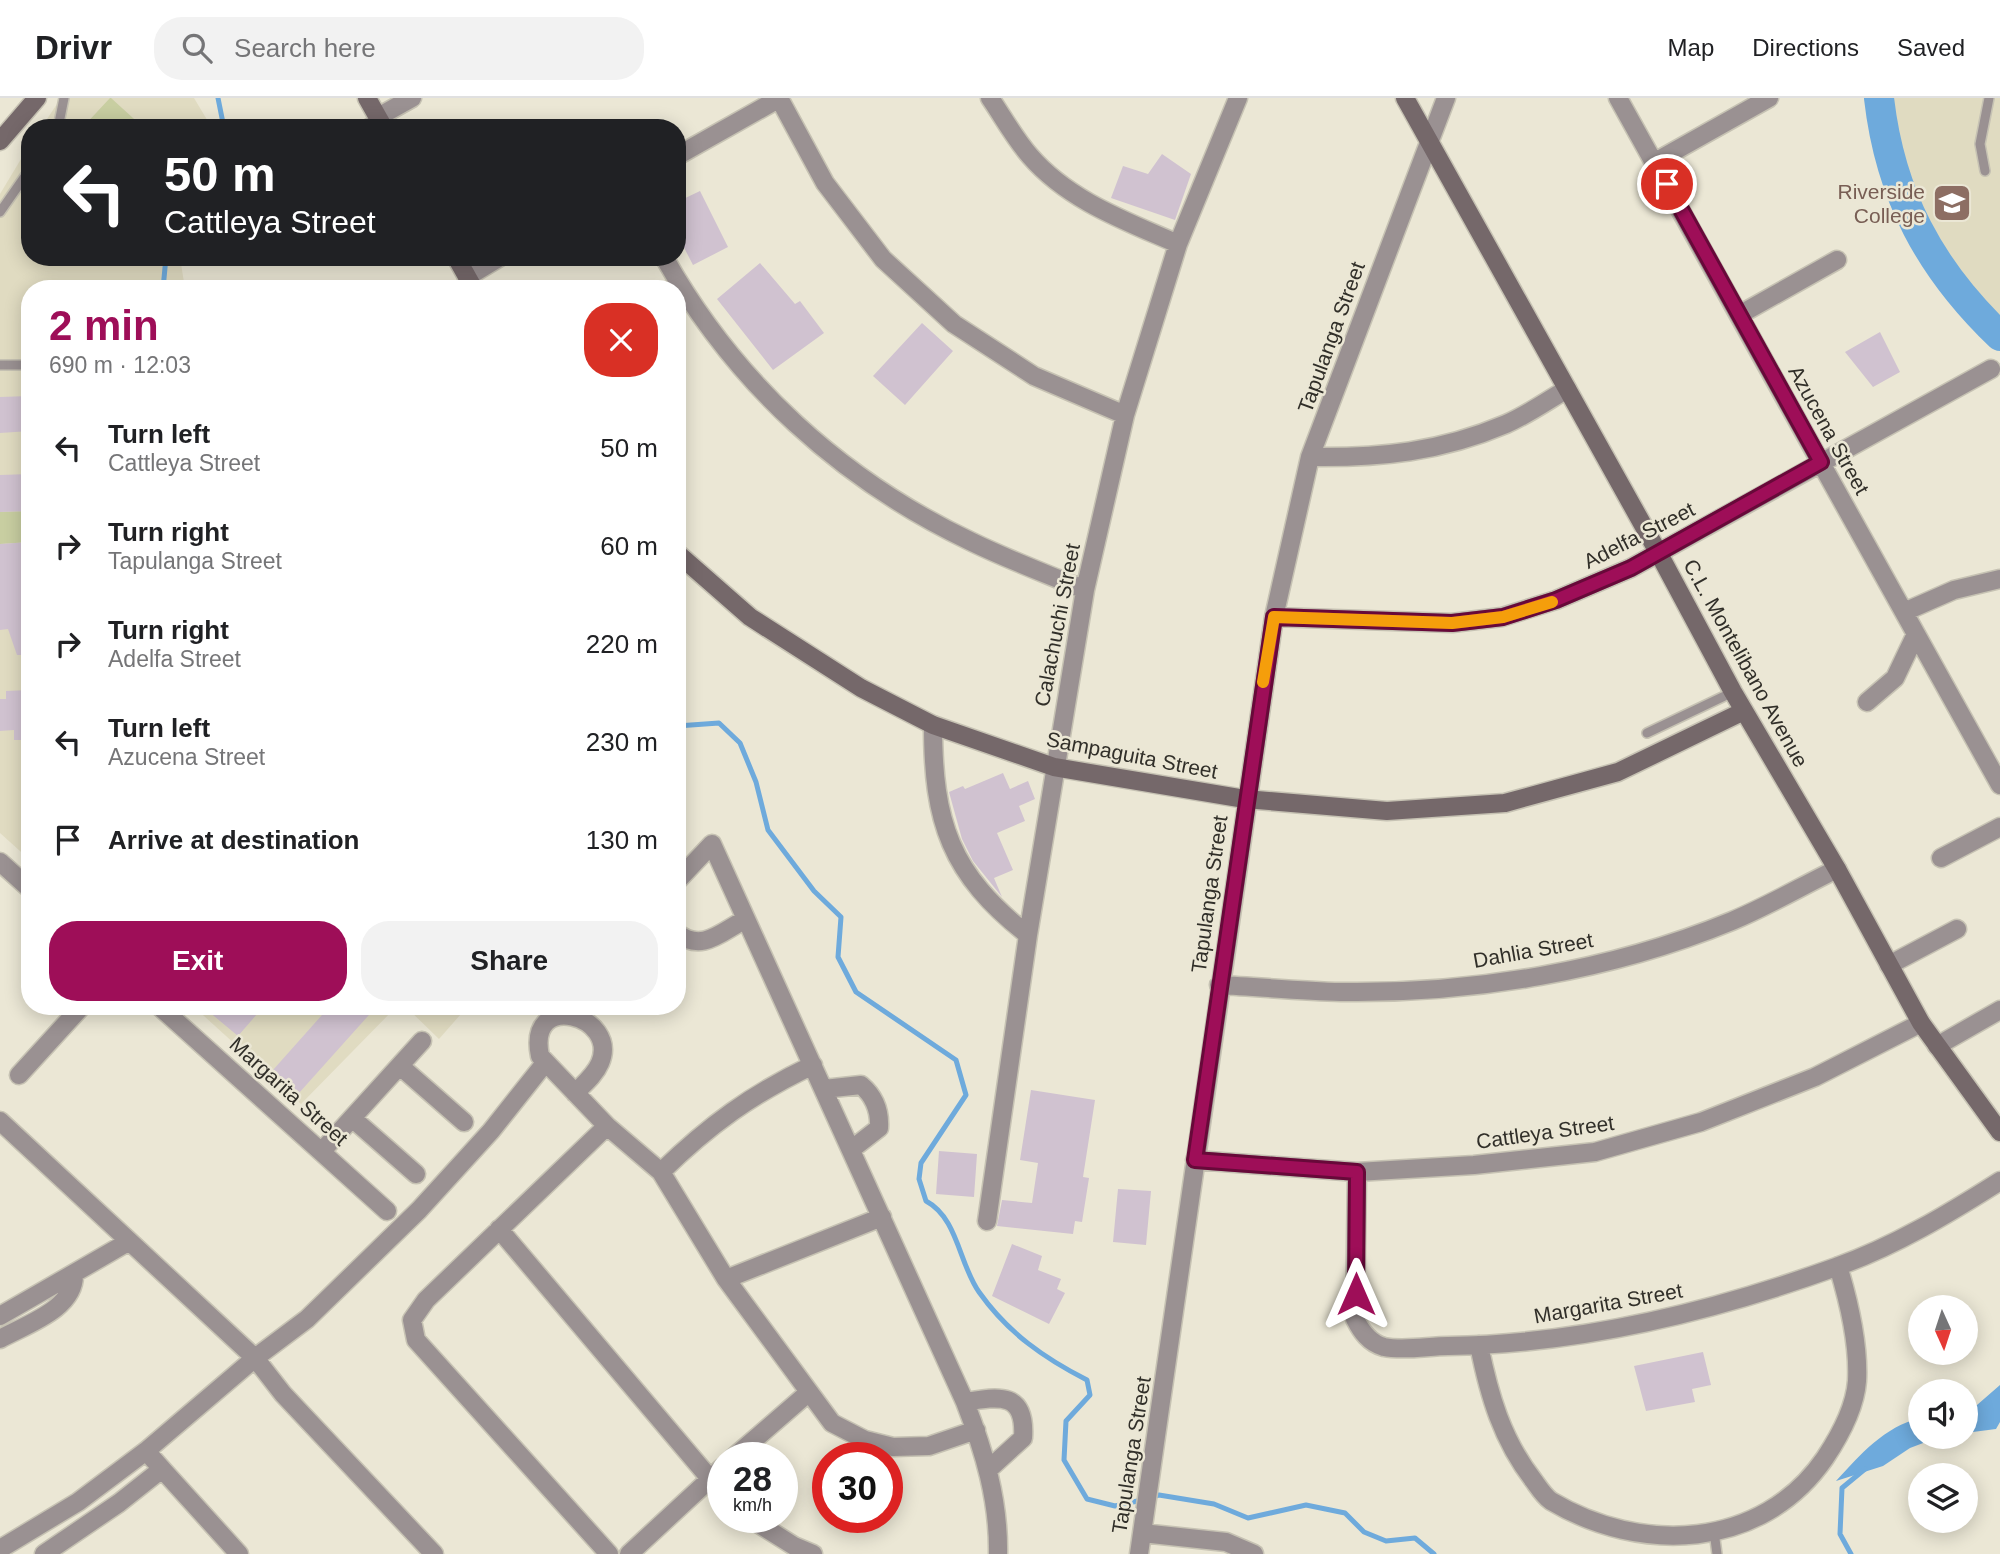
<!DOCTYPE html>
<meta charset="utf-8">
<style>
body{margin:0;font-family:Arial,sans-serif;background:#f2f2f2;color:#202124;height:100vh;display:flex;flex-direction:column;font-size:26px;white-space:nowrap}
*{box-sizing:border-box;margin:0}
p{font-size:23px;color:#757577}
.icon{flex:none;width:38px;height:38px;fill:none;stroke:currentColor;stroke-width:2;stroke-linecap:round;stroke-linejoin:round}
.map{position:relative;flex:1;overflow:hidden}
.details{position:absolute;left:21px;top:182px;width:665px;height:735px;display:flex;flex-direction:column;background:#fff;border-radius:28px;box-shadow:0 4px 18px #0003}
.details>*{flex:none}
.hud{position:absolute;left:21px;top:21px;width:665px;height:147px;border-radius:28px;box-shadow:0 4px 18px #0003;background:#202124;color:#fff;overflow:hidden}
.needle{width:46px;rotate:177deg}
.buttons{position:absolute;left:1908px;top:1197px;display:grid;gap:14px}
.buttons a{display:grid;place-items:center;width:70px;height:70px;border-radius:50%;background:#fff;box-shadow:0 4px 18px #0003;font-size:35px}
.speed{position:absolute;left:707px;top:1344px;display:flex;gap:14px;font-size:35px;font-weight:700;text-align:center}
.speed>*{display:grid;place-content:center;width:91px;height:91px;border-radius:50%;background:#fff;box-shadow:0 4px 18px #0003;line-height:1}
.speed small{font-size:18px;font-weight:400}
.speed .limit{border:10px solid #d22;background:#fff;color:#111}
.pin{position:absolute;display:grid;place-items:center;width:60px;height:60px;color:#fff;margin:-30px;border:4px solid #fff;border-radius:50%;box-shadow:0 2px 7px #0007}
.me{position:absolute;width:77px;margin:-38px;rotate:0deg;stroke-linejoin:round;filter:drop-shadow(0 0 5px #0008)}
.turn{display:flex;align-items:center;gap:24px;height:147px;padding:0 28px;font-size:32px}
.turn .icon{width:91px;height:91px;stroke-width:2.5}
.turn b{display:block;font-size:49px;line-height:60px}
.round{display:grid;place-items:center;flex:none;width:74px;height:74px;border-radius:28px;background:#f2f2f2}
.summary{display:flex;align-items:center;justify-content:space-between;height:119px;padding:0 28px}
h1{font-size:42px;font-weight:700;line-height:52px;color:#9e0e58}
.cta{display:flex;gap:14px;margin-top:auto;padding:14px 28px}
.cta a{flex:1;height:80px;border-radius:28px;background:#9e0e58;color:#fff;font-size:28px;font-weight:700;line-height:80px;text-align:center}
.cta a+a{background:#f2f2f2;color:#202124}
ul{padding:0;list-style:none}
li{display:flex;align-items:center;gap:21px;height:98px;padding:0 28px}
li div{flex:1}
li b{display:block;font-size:26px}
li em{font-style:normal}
header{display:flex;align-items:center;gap:42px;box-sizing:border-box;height:98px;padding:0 35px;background:#fff;border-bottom:2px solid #e0e0e0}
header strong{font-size:33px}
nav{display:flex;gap:38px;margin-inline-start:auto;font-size:24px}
.search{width:490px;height:63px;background:#f2f2f2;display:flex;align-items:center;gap:18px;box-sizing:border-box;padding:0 24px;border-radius:28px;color:#757577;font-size:26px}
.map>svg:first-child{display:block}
.built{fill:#e0dbc1}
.green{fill:#c8cea1}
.water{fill:#6eaadc}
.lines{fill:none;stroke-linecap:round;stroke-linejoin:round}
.stream{stroke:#6eaadc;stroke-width:5}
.river{stroke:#6eaadc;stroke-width:30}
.building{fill:#d0c2d0}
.lane-casing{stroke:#c6c2b3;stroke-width:12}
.street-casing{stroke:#c6c2b3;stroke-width:21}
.secondary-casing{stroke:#c6c2b3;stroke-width:21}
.lane{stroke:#9a9192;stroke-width:9}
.street{stroke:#9a9192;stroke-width:18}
.secondary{stroke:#75686a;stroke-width:18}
.route-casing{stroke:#670939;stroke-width:18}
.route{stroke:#9e0e58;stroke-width:12}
.slow{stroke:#f59e0b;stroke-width:12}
.labels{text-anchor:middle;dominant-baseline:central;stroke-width:5;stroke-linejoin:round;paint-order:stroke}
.education-label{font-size:21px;fill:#785e54;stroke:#ebe7d5;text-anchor:end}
.street-label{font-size:21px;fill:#312f29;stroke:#ebe7d5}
</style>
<header>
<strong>Drivr</strong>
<div class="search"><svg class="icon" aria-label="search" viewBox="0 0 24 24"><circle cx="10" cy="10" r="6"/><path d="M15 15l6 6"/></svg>Search here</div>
<nav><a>Map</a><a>Directions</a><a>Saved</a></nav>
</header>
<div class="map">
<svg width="2000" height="1456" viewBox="0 0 2000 1456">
<rect width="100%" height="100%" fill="#ebe7d5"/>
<path class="built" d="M61 0H194L212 30H41Z
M1879 0H2000V238L1943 174 1915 132 1894 78Z
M30 46V159H180L185 191H30V762L0 735V96Z
M193 908H397L301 1006Z
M405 908H468L439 941Z"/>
<path class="green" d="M110 0H111L144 30H82Z
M30 413V444L0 446V414Z"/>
<path class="water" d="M2000 1287V1324L1996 1331 1965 1335V1310L1977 1307Z
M1920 1320V1339H1939L1910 1350 1883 1368 1836 1383C1861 1356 1884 1329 1920 1320Z"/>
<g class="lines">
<path class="stream" d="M218 0 224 30
M163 191 166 159
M677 628 719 625 740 645 756 684 768 732 814 793 841 819 838 859 856 894 956 962 966 997 921 1065 919 1081 926 1103C958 1120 959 1166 979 1194 1008 1235 1044 1260 1087 1282L1090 1297 1066 1323 1064 1362 1087 1401 1115 1408 1142 1402
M1152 1399 1159 1397 1214 1406 1248 1420 1306 1407 1345 1415 1364 1434 1386 1443 1415 1440 1434 1456
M1851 1456 1840 1436 1842 1390 1865 1371"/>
<path class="river" d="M1879 0C1890 97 1930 171 2000 238"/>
</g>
<path class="building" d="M1162 56 1191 76 1175 122 1111 100 1123 68 1148 76Z
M700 93 728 149 693 167 677 136V104Z
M760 165 795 206 800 203 824 235 773 272 717 201Z
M922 225 953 253 905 307 873 278Z
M1880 234 1900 274 1873 289 1845 254Z
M30 298V333L0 335V299Z
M30 376V413L0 414V377Z
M30 444V557H17L8 531 0 532V446Z
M30 592V642H14V632L0 633V601H6V593Z
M1003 675 1010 691 1028 683 1035 701 1019 708 1025 723 997 735 1013 772 994 780 1002 799 973 763 962 741 949 694 963 688 965 691Z
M202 908H250L258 915 238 938Z
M330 908H377L299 995 273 972Z
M1031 992 1095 1002 1083 1079 1089 1080 1082 1124 1075 1123 1073 1136 997 1128 1002 1102 1032 1105 1038 1065 1020 1062Z
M939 1053 977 1056 974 1099 936 1096Z
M1118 1091 1151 1093 1146 1147 1113 1144Z
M1012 1146 1042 1158 1038 1172 1061 1181 1057 1191 1065 1195 1049 1226 992 1198Z
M1703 1254 1711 1287 1692 1291 1695 1304 1646 1313 1634 1268Z"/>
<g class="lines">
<g class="lane-casing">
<path id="lane" d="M58 30 64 0
M361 30 378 19
M1985 73 1980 46 1989 0
M0 114 30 71
M0 267H30
M1647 635 1733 594
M1715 1441 1717 1456"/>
</g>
<g class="street-casing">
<path id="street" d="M779 0 825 85 883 161 954 226 1034 278 1125 317
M990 0C1003 19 1015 41 1030 58 1069 103 1126 123 1178 146
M1618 0 2000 687
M378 19 412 0
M677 58 780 0
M1655 64 1769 0
M664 159C735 285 841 382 972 444 1009 462 1047 476 1085 492
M467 179 500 159
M1739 217 1837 162
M1310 359C1381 360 1440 354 1506 326 1527 317 1547 303 1567 291
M1904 514 1954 492 2000 481
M1274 519 1452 525 1502 519 1556 502 1631 470 1991 271
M1867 604 1895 580 1916 536
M933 627C933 724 950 776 1028 837
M1941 760 2000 729
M0 764 30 791
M677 783 712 746 965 1304C984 1353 999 1402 998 1456
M677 835C702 855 721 834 746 821
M1889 867 1957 831
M1219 887C1260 889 1301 893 1341 894 1473 896 1610 873 1732 823 1768 808 1802 788 1837 771
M159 908 387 1113
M1937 948 2000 912
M400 968 464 1024
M19 977 82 908
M824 991 861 987C874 998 880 1013 879 1030L852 1051
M575 995C584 986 595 977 600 965 620 917 526 891 540 958L607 1028
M352 1020 416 1076
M0 1023 255 1260 283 1296 434 1456
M322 1053 422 943
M1195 1062 1357 1074 1474 1067 1595 1054 1701 1024 1815 979 1921 925
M661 1074C709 1027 752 996 813 967
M1357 1074 1355 1221C1361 1233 1369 1245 1384 1249 1404 1253 1429 1248 1448 1248 1580 1246 1712 1214 1836 1169 1895 1148 1948 1116 2000 1083
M987 1123 1028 837 1085 492 1125 317 1178 146 1238 0
M499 1131 723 1396
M726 1181 882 1119
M0 1218 128 1144
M0 1241C27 1226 75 1211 74 1176
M1479 1247C1489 1297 1502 1342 1534 1383 1539 1390 1544 1398 1551 1403 1640 1456 1761 1453 1825 1360 1839 1339 1855 1310 1857 1283 1859 1245 1849 1204 1838 1168
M965 1304C1000 1298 1026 1294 1023 1340L989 1371
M733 1360 808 1295
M162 1371 239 1456
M748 1419 794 1448 813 1456
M1142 1435 1226 1444 1254 1456
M0 1451 78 1404 146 1353 255 1260 307 1221 419 1112 491 1033 545 965
M44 1456 119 1405 162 1371 146 1353
M609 1456 416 1242 412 1222 426 1202 607 1028 661 1074 726 1181 832 1325 865 1342 893 1349 929 1348 976 1332
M629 1456 723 1369
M1139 1456 1274 519 1310 359 1446 0"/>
</g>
<g class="secondary-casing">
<path id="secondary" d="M367 0 384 30
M1405 0 1658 454 1733 594 1837 771 1921 925 2000 1034
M0 43 37 0
M456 159 474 191
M677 455 750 519 861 590 933 627 1054 669 1245 701 1387 713 1505 705 1618 674 1744 613"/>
</g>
<use href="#lane" class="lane"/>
<use href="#street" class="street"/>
<use href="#secondary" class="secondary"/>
</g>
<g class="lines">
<g class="route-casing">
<path id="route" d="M1356 1196 1357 1074 1195 1062 1274 519 1452 525 1503 519 1556 502 1631 470 1821 364 1667 86"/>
</g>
<use href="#route" class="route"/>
<path class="slow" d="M1263 584 1274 519 1452 525 1503 519 1552 504"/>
</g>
<defs>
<g id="university-square" transform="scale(2.0125)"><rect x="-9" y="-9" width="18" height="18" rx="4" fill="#8d6e63" stroke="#ebe7d5"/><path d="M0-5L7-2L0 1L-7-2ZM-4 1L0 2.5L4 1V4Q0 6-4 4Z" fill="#fff"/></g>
</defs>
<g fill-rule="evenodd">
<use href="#university-square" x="1952" y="105"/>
</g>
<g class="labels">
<g class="education-label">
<text x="1925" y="93">Riverside<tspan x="1925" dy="24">College</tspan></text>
</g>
<g class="street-label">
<text transform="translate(1331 239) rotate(-70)">Tapulanga Street</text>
<text transform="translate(1829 332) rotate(61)">Azucena Street</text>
<text transform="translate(1639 437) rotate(-27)">Adelfa Street</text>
<text transform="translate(1057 527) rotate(-79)">Calachuchi Street</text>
<text transform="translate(1746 565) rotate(61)">C.L. Montelibano Avenue</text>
<text transform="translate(1132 657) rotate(11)">Sampaguita Street</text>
<text transform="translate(1209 796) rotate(-82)">Tapulanga Street</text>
<text transform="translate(1533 852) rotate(-10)">Dahlia Street</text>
<text transform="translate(289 993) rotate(42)">Margarita Street</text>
<text transform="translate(1545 1034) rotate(-8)">Cattleya Street</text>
<text transform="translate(1608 1205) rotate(-10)">Margarita Street</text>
<text transform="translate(1131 1357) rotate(-81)">Tapulanga Street</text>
</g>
</g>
</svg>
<div class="buttons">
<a><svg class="needle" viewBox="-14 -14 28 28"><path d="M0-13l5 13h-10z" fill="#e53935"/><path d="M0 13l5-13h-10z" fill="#757577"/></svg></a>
<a><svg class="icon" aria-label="sound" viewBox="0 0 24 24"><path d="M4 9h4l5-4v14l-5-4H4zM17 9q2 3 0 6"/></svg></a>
<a><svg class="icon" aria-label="layers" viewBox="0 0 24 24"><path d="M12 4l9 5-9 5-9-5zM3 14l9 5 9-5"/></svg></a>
</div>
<div class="speed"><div>28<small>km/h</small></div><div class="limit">30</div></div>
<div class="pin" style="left:1667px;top:86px;background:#d93025"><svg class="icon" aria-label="arrive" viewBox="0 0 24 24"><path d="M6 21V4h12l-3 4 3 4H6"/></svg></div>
<svg class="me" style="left:1356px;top:1196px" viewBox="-20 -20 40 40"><path d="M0-17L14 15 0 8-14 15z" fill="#9e0e58" stroke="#fff" stroke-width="4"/></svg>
<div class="hud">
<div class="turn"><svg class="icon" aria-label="left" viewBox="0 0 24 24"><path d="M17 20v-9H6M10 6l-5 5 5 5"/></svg><div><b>50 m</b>Cattleya Street</div></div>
</div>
<section class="details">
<div class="summary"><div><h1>2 min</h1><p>690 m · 12:03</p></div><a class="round" style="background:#d93025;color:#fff"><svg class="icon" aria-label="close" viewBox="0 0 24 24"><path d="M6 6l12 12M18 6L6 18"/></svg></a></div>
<ul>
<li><svg class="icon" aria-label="left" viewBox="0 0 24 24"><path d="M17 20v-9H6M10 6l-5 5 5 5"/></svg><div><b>Turn left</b><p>Cattleya Street</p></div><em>50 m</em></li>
<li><svg class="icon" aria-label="right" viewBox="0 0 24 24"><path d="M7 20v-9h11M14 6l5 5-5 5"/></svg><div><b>Turn right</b><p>Tapulanga Street</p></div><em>60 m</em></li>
<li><svg class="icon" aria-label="right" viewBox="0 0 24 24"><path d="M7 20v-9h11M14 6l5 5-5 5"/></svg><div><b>Turn right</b><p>Adelfa Street</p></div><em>220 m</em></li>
<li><svg class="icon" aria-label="left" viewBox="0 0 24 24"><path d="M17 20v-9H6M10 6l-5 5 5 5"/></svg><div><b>Turn left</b><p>Azucena Street</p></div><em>230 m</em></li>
<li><svg class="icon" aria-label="arrive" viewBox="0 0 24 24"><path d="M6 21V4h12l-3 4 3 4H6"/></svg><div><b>Arrive at destination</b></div><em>130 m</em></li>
</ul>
<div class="cta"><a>Exit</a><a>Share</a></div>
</section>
</div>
